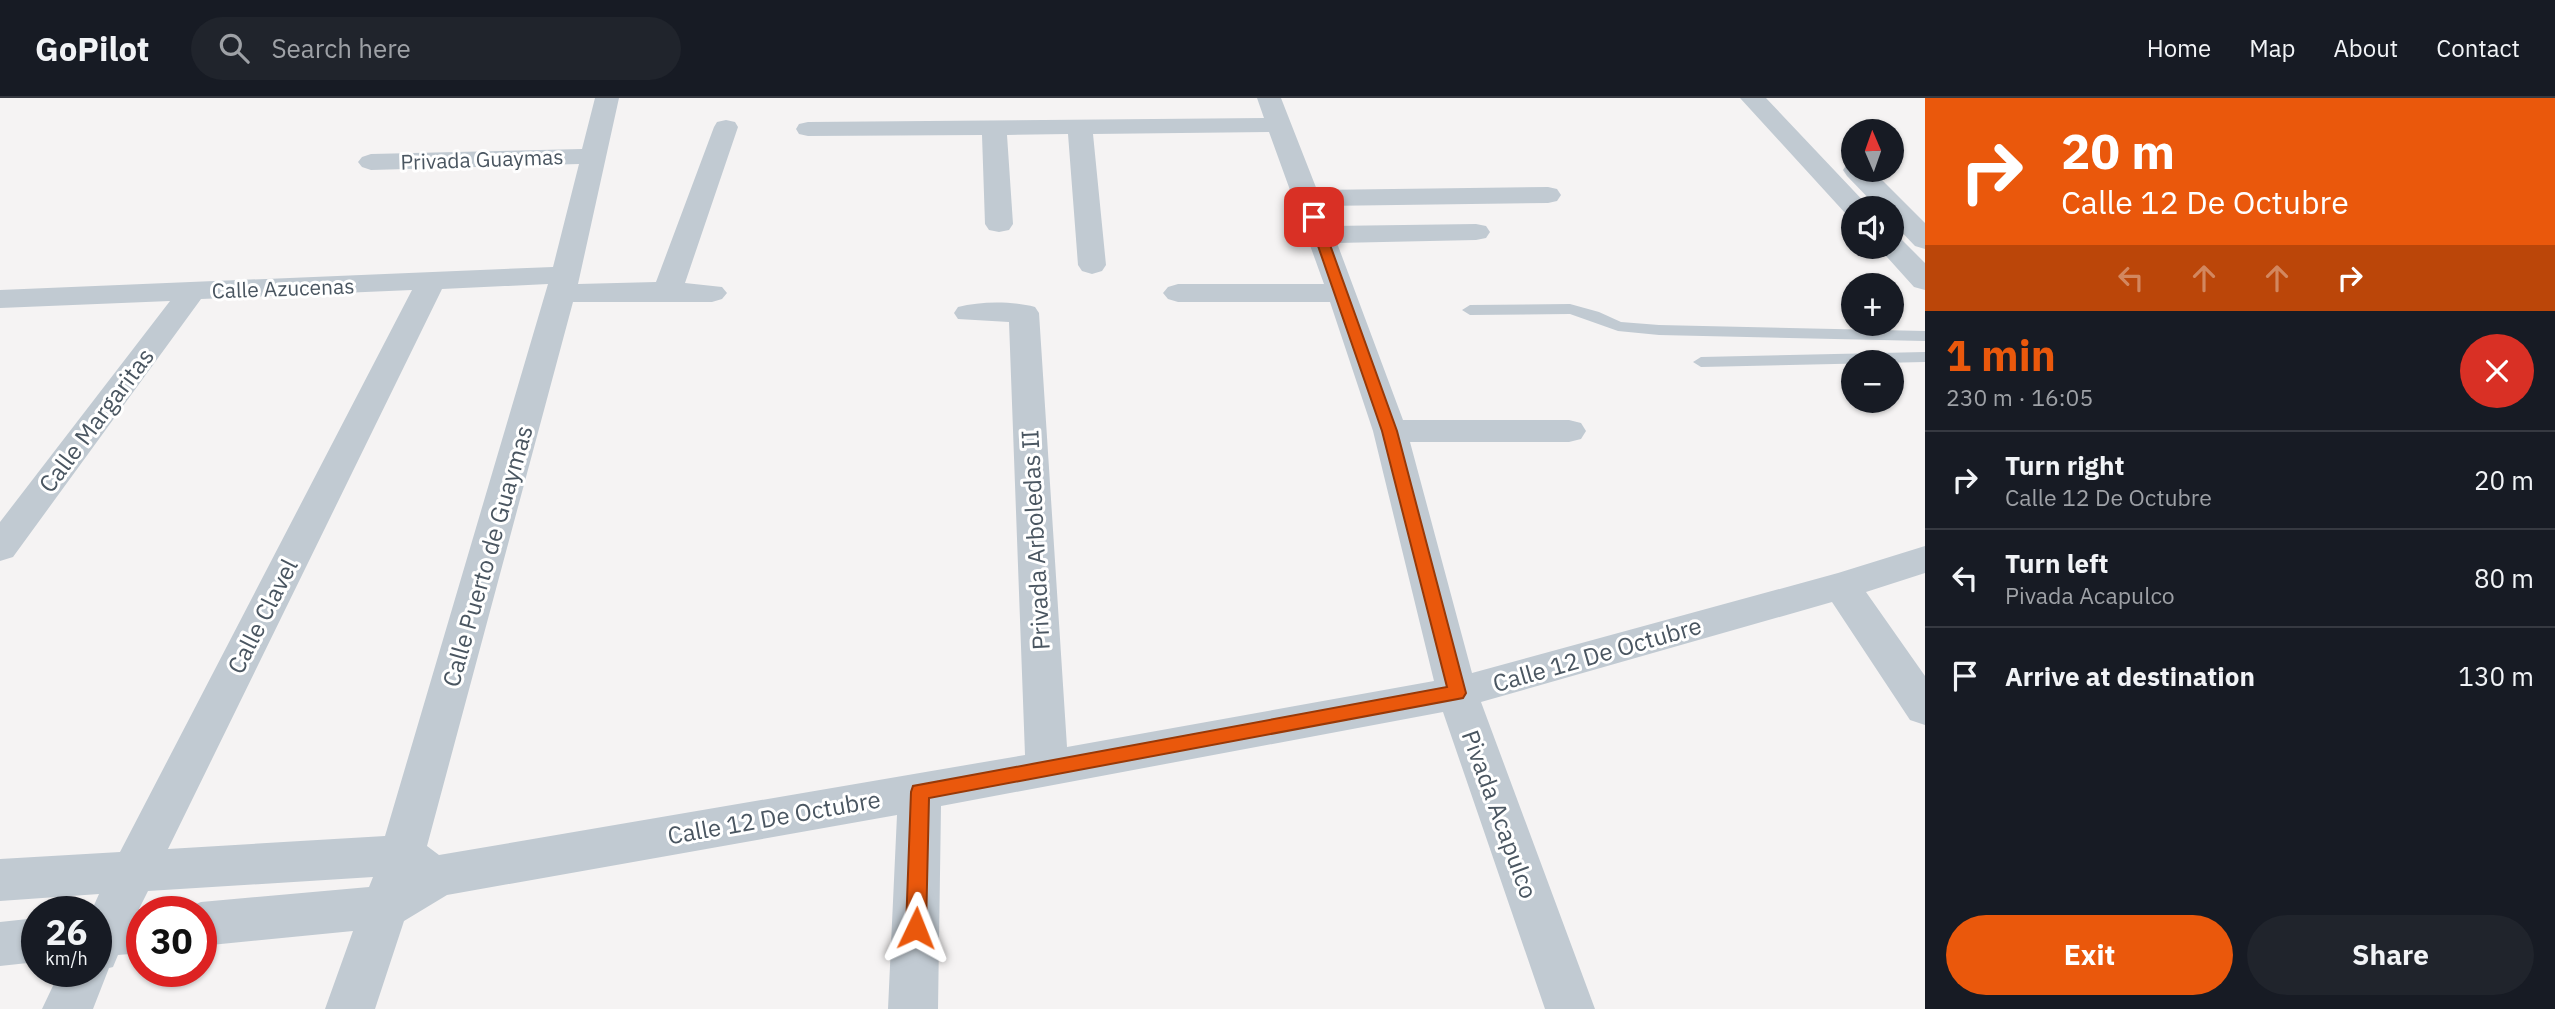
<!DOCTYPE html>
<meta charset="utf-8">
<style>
body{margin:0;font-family:"IBM Plex Sans",sans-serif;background:#20242c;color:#f1f3f6;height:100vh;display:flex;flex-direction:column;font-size:26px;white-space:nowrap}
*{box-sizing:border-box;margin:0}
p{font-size:23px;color:#9ea1a6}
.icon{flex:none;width:38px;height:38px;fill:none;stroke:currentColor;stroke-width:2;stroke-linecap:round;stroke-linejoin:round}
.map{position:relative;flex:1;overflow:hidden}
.side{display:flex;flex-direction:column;background:#171b24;width:630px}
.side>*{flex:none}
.banner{background:#ea580c;color:#fff;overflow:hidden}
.needle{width:46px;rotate:358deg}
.tools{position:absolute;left:1841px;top:21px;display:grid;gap:14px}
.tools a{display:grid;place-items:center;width:63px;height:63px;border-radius:50%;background:#171b24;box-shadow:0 2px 5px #0004;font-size:35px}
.speed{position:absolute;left:21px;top:798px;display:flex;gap:14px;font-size:35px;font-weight:700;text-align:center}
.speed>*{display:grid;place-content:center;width:91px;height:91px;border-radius:50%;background:#171b24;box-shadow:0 2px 5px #0004;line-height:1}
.speed small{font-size:18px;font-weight:400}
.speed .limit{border:10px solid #d22;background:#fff;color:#111}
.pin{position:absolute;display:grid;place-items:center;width:60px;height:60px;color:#fff;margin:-30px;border-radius:14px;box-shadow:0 4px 10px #0006}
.me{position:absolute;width:77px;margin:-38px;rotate:2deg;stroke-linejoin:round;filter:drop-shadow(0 0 5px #0008)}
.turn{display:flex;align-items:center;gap:24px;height:147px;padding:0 21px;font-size:32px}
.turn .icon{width:91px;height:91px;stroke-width:2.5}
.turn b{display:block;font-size:49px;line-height:60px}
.lanes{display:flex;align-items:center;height:66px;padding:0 21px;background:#0003;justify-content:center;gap:35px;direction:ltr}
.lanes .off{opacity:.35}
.round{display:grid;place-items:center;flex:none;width:74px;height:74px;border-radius:37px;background:#20242c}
.overview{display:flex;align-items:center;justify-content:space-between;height:119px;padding:0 21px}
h1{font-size:42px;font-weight:700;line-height:52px;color:#ea580c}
.primary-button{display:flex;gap:14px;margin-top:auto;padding:14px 21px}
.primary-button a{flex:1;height:80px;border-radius:42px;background:#ea580c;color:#fff;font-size:28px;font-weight:700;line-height:80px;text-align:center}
.primary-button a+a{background:#20242c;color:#f1f3f6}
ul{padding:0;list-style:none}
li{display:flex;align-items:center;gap:21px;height:98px;padding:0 21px;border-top:2px solid #363941}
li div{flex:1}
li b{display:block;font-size:26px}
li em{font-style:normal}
header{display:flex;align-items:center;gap:42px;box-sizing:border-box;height:98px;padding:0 35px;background:#171b24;border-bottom:2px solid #363941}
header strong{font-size:33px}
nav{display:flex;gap:38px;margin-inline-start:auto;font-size:24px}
.search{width:490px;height:63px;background:#20242c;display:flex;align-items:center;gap:18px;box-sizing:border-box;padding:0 24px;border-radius:38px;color:#9ea1a6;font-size:26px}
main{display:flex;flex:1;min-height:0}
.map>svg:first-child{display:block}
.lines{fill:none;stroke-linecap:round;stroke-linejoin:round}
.service{fill:#c1cad2;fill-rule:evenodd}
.minor{fill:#c1cad2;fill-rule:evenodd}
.tertiary{fill:#c1cad2;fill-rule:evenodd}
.route{fill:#ea580c;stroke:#983908;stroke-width:2}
.labels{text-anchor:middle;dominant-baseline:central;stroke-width:6;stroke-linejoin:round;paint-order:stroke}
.far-street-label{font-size:21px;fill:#4a5661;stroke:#fff}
.street-label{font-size:24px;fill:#4a5661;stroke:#fff}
</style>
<header>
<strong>GoPilot</strong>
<div class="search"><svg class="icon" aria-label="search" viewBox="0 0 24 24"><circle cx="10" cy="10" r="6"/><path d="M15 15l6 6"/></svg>Search here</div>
<nav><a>Home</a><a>Map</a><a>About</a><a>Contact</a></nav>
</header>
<main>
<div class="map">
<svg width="1925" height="911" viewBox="0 0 1925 911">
<rect width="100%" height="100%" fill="#f5f3f3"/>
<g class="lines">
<path class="service" d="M1570 206 1599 214 1621 224 1659 227 1925 233V243L1659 237 1618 233 1570 216 1470 217 1462 212 1470 207Z
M1925 254V264L1701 269 1693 264 1701 259Z"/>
<path class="minor" d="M595 0H619L578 186 656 184 714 29 717 24 726 22 735 24 738 29 685 185 722 189 727 195 722 201 712 204H573L427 748 439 757 1025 657 1009 224 958 221 954 215 958 209C981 203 1012 203 1035 209L1039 215 1067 649 1434 583 1373 333 1330 204H1178L1168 201 1163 195 1168 189 1178 186H1324L1269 34 1093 36 1106 167 1102 173 1092 176 1082 173 1078 167 1068 36 1007 37 1013 126 1009 132 999 134 989 132 985 126 982 37 808 38 799 36 796 31 799 26 808 24 1264 20 1257 0H1281L1317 92 1548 89 1557 91 1561 97 1557 103 1548 105 1323 108 1331 128 1476 126 1486 128 1490 134 1486 140 1476 142 1337 145 1403 322H1569L1581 325 1586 333 1581 341 1569 344H1410L1472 575 1838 475 1925 448V475L1866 494 1925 578V627L1910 622 1832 504 1481 604 1595 911H1545L1443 614 941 708 938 911H888L897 717 447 797 404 823 375 911H325L353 833 201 848V814H183L184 811 201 804 369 789 373 779 148 793 139 811 149 814H142V855L118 857 113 869 109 870 93 911H42L60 873H96V814H91L99 796 0 803V761L120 754 412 192 201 201 13 459 0 463V424L170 203 0 210V192L553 169 579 66 371 72 362 69 358 64 362 59 371 56 582 51ZM548 186 385 738 168 751 442 191Z
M37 820V864L0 868V824Z"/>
<path class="tertiary" d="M1740 0H1766L1870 110H1853V118L1846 116Z
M1853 65V72H1872L1925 125V151L1915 148 1892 124V110H1878L1847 78 1843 72 1847 66Z
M1892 139 1902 142 1925 165V192L1914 189 1878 149H1892Z"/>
</g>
<path class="route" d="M1314 115 1320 119 1397 333 1466 595 1463 600 929 700 926 830 923 836 916 839 909 836 906 830 911 694 913 688 1447 589 1382 333 1308 119Z"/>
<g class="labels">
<g class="far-street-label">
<text transform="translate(482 61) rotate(-2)">Privada Guaymas</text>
<text transform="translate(283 190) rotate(-2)">Calle Azucenas</text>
</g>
<g class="street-label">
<text transform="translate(96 322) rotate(-53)">Calle Margaritas</text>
<text transform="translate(1035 442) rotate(-93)">Privada Arboledas II</text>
<text transform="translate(487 458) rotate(-74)">Calle Puerto de Guaymas</text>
<text transform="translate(262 518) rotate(-63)">Calle Clavel</text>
<text transform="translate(1597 556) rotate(-16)">Calle 12 De Octubre</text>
<text transform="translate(1500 716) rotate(70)">Pivada Acapulco</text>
<text transform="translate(774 719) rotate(-10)">Calle 12 De Octubre</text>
</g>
</g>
</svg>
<div class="tools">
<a><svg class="needle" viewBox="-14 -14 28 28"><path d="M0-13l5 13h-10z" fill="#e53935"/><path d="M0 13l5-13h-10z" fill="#9ea1a6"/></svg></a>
<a><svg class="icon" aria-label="sound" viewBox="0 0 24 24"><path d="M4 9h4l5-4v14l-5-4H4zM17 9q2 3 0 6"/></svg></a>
<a>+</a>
<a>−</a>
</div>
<div class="speed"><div>26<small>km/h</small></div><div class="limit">30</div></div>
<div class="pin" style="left:1314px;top:119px;background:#d93025"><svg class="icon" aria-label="arrive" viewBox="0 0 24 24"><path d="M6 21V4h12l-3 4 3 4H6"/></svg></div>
<svg class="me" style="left:916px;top:830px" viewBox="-20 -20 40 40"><path d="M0-17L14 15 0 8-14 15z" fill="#ea580c" stroke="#fff" stroke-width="4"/></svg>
</div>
<section class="side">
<div class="banner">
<div class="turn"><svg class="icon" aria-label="right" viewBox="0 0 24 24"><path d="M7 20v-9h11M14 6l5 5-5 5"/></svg><div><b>20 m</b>Calle 12 De Octubre</div></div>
<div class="lanes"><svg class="icon off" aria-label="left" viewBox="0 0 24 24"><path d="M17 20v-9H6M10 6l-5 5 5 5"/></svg><svg class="icon off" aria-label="ahead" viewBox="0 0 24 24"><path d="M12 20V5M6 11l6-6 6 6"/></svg><svg class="icon off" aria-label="ahead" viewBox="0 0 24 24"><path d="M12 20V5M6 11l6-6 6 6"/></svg><svg class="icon" aria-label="right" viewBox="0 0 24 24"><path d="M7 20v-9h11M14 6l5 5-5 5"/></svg></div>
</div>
<div class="overview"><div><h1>1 min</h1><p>230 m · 16:05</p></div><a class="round" style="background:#d93025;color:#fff"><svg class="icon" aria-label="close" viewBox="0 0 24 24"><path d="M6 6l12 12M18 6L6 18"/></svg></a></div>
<ul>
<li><svg class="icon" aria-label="right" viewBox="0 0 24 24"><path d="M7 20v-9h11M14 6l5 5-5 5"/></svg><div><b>Turn right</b><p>Calle 12 De Octubre</p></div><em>20 m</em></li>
<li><svg class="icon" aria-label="left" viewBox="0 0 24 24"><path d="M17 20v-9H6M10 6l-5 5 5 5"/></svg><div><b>Turn left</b><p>Pivada Acapulco</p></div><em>80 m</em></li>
<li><svg class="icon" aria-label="arrive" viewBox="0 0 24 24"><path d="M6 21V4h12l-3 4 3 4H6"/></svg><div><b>Arrive at destination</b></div><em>130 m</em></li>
</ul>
<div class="primary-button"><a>Exit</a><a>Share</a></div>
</section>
</main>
